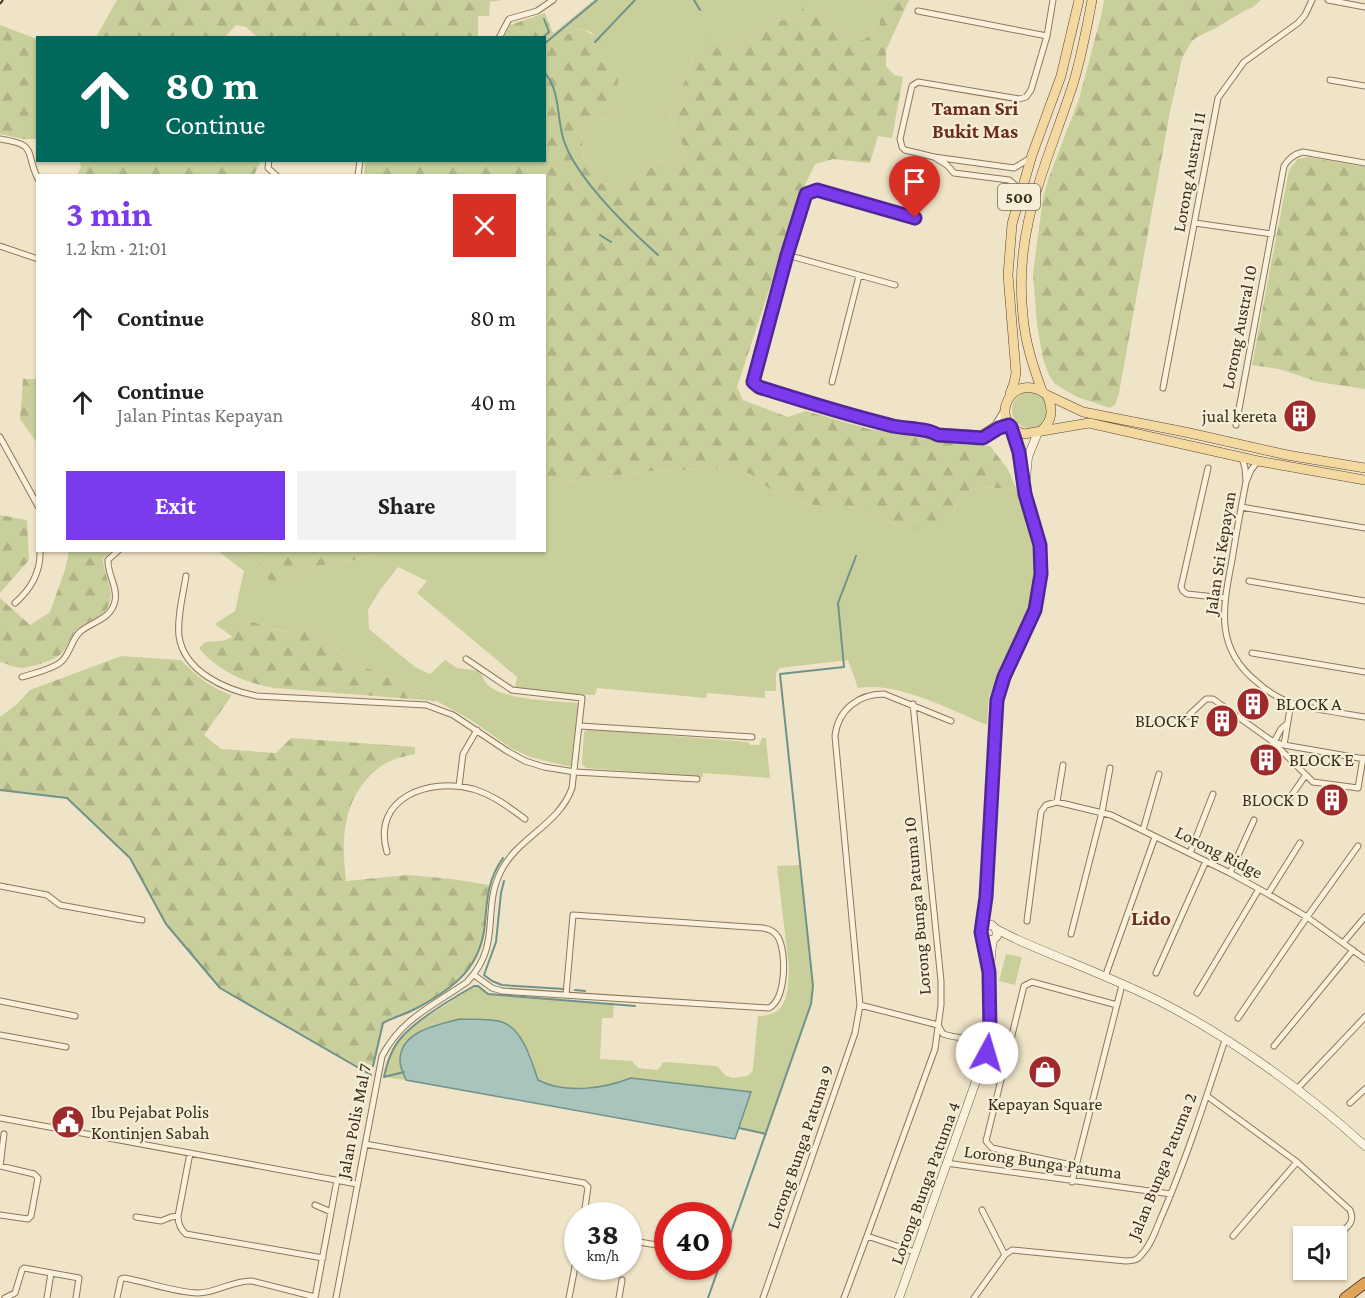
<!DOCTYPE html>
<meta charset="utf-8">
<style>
body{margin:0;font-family:"Crimson Pro",serif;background:#f2f2f2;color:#202124;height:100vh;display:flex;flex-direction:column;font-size:22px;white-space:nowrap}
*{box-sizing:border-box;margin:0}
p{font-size:20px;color:#757577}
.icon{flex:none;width:33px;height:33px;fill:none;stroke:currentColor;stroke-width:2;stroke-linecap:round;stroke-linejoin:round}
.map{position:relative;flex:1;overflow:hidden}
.drawer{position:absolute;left:36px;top:174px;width:510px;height:378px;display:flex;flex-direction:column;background:#fff;border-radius:0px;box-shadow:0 2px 4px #0004}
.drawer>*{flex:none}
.guide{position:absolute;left:36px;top:36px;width:510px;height:126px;border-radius:0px;box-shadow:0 2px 4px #0004;background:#00695c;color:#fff;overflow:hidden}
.fabs{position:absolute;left:1293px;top:1226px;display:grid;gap:12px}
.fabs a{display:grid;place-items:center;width:54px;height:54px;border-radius:0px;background:#fff;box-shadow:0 2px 4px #0004;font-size:30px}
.speed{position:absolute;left:564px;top:1202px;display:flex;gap:12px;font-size:30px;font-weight:700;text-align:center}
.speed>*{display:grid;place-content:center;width:78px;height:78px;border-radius:50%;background:#fff;box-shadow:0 2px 4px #0004;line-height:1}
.speed small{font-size:15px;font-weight:400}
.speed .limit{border:9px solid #d22;background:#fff;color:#111}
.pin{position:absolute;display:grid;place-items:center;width:51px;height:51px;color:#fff;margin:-62px -26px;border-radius:50% 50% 50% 0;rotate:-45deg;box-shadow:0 0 6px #0007}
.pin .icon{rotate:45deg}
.me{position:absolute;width:66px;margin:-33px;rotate:6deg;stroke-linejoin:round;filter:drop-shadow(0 0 4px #0008)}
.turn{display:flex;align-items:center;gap:21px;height:126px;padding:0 30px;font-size:27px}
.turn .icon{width:78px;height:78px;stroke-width:2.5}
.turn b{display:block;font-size:42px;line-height:51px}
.round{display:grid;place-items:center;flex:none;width:63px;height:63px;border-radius:0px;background:#f2f2f2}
.overview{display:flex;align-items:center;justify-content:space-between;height:102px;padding:0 30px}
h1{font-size:36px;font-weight:700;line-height:45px;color:#7c3aed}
.cta{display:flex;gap:12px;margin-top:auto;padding:12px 30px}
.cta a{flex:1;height:69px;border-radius:0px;background:#7c3aed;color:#fff;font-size:24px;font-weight:700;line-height:69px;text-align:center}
.cta a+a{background:#f2f2f2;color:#202124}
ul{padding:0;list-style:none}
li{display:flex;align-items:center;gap:18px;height:84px;padding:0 30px}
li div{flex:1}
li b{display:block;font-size:22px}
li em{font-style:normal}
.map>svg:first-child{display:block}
.grass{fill:#c9cf9b}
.forest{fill:url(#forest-firs)}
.water{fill:#a9c4bc;stroke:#6f938a;stroke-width:1.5}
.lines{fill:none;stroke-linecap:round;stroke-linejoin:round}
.stream{stroke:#6f938a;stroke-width:2}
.street-casing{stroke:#8d765c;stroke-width:7}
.secondary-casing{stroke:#6f573f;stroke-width:9}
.primary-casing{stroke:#5b4430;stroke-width:10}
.highway-casing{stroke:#5b4430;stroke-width:12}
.street{stroke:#faf1dc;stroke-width:5}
.secondary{stroke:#faf1dc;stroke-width:8}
.primary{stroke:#f3d9a0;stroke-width:9}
.highway{stroke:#e0a458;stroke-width:10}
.rail{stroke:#3d2e20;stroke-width:2;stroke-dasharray:10 10;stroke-linecap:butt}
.route-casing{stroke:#51269a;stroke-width:15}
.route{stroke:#7c3aed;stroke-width:10}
.labels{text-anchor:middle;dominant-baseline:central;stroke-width:4.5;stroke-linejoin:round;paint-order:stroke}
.shield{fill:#f7eed8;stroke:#756857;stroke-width:1.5}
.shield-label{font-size:16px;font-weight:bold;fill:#3d2e20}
.street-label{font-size:18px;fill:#3d2e20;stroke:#f7eed8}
.poi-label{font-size:18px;fill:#3d2e20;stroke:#f7eed8;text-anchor:end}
.neighbourhood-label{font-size:20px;font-weight:bold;fill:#6b2e1e;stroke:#f7eed8}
.quarter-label{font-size:21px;font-weight:bold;fill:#6b2e1e;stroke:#f7eed8}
</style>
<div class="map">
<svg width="1365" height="1298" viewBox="0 0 1365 1298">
<defs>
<pattern id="forest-firs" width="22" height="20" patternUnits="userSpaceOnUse" patternTransform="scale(1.5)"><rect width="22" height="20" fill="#c9cf9b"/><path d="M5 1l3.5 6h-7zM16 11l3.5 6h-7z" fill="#aeb285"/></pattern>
</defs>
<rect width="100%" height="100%" fill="#f0e4c8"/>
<path class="grass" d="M594 0H870L880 7V24L864 40 838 37 822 6 795 19 775 21 756 26 743 41 724 49 694 54 688 76 669 109 675 134 682 143 684 155 673 166 661 160 641 175 618 188 601 183 593 168 584 160 582 138 588 122 609 118 618 81 609 50 591 32 579 29 556 40H545Z
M1012 410a18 18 0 1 1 36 0a18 18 0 1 1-36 0Z
M729 468 750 474 774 492 799 503 822 506H850L882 520 911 529 953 512 961 493 987 487 1017 490 1034 543V586L1030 604 989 696 987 725C951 710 898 681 858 688L848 660 780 668 776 673V691H765V698L707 693 706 698 597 688 595 695C568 694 541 693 515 687L517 677 417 593 427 581 398 567 380 590 368 610 369 629 415 667 430 674 445 660 457 668 480 671C482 677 485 683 490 687 508 700 555 701 578 703L572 766H567L530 757 511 748 471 720 404 683 348 660 327 638 307 622 285 632 247 620 234 638 215 624 235 611 244 571 218 551H253L259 565 271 581H295L310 567 361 559 385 551 544 550 545 484 652 471Z
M587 729 748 742 750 745H759L762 738H766L770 778 703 773V777L586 768 582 764 584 732Z
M800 865 813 986 811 1004 766 1134 739 1128 751 1092 631 1078C603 1089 565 1094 538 1080L530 1053 503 1022 460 1019 437 1025 412 1035 400 1062 406 1080 384 1077C388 1058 395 1044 408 1030L474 986H478L488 994 614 1004 613 1018H602L600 1059 632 1061 638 1068 657 1070 661 1066 662 1063 666 1062 717 1066 726 1076 733 1078 747 1076 751 1073 753 1069 758 1016C788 1016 788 993 789 968L777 866Z
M1006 954 1022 957 1015 985 999 981Z"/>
<path class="forest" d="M117 0H502L490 2 489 16H478V37L281 38 274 35 273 37H257L246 27 236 25 225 37H96Z
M870 0H909L886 50V66L894 75 903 77 892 138 878 136 870 163 833 159 815 164 800 196 737 387 743 400 788 417 806 411 869 429 958 444 990 446 1007 468 1017 490 987 487 961 493 953 512 933 527 911 529 882 520 850 506H822L799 503 774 492 750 474 729 468 652 471 545 484 544 176 364 175 365 161 544 160V38L504 37 510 25 545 13 553 34 546 40H556L579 29C602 35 619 56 618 81 617 93 612 106 609 118L588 122 582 138 584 160 593 168 601 183 618 188 641 175 661 160 673 166 684 155 682 143 675 134 669 109 688 76 694 54 706 39 724 49 743 41 756 26 775 21 795 19 804 7 822 6 838 37 864 40 880 24V7Z
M1104 0H1261L1253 7 1244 11 1214 29 1197 37 1192 41 1182 58 1170 112 1119 393 1115 405 1110 408 1077 397 1055 384 1049 375 1043 359 1037 325 1033 274 1043 197 1049 177 1079 99 1101 16Z
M0 25 37 39V139H24L0 134Z
M1308 157 1365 167V389L1318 382 1279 369 1252 365 1289 170 1298 159Z
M79 161V160L261 161 254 175H77L81 167Z
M23 379H37V443L20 419Z
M0 515 27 520 29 560 0 593Z
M69 551H112L103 559C103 575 115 588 109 604 105 617 91 619 80 627 70 634 70 645 62 653 55 661 33 666 23 668 16 668 7 664 0 662V598L30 625 50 612 65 570Z
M253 551H385L361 559 310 567 295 581H270L259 565Z
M247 620 284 632 307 622 327 638 348 660 404 683 436 701 275 688C245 683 219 672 199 648L205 642C230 641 232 640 247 620Z
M121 656 181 660C198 677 209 687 232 695L204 735 221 749 276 753 291 738 415 747V754C408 756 400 757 393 760 382 764 374 771 367 779 341 808 342 845 346 881L408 875 452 879 489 885C485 904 487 923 483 941 476 973 444 994 417 1008 406 1014 393 1017 383 1023L373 1066 364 1062 361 1070 220 988 166 924 130 858 67 798 0 790V717L17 704 30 690Z"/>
<path class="water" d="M460 1019C473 1020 489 1018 502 1022 523 1029 532 1062 538 1080 565 1094 603 1089 631 1078L751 1092 735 1139 406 1080C404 1075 400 1067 400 1062 399 1031 437 1025 460 1019Z"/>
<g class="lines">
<path class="stream" d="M694 0 700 10
M542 38 549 32 544 19
M595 42 635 0
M544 44 597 0
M544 72C560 89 557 117 563 138 575 178 628 228 658 255
M600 235 611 242
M0 790 67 798 130 858 166 924 220 988 371 1075
M504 881 501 893 496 942 484 975 492 981 502 985 564 989
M575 990 585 991
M373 1066 383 1023C394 1017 406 1014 417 1008 454 988 481 968 485 923 487 898 488 879 503 858
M404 1072 384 1077C387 1063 391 1049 401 1038 416 1020 453 998 474 986H478L488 994 635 1006
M739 1128 766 1134
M708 1298 811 1004 813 986 780 674 844 667 838 603 856 556"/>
<g class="street-casing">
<path id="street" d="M1328 0 1365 7
M918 11 1047 36
M499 38 509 19 537 11 553 0
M1330 80 1365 86
M0 139C39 145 24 151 38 179
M934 157 947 165 954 173 1009 180 1016 186 1014 200 1017 203
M1029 159 1014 168 934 157 905 150 902 147 900 139 912 86 918 82 1019 99 1026 97 1031 90 1047 36 1053 0
M269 160 268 168 277 176
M358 176 360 160
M915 218 817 190 806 194 787 255 753 382 759 387 861 418 915 430 981 434 995 425 1004 410
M1195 223 1272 234
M0 246 38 259
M787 255 895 285
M832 382 859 276
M1163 388 1218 98 1244 62 1298 23 1305 15 1312 0
M1236 425 1284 166C1289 158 1294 154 1303 152L1365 163
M933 432 938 435 983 438 1000 428 1009 425
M0 437 38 506
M1242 458 1245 468 1246 481
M1258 461 1251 470 1246 482C1241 508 1236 534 1232 560 1223 607 1214 648 1257 682 1267 691 1279 699 1292 703 1316 710 1341 713 1365 717
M1208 468 1181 587 1183 591 1187 594 1225 598
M1241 507 1365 528
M186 576C183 595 177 617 179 636 184 672 226 690 257 696L426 705 453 715 507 751 525 761 544 767 575 772 697 779
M1249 581 1365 601
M15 603C31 589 41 572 40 550
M1252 653 1365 672
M22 677C34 673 51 670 61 662 71 653 71 639 81 631 94 621 111 619 115 601 118 586 107 574 108 560L119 550
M913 704 941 981V1005L935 1049 867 1236 915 1252
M1188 716 1206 699H1213L1272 741 1313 782 1358 788 1363 758
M580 726 752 737
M1274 742 1281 729 1287 724
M1275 742 1284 745 1365 759
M1284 745 1291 703
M459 786 463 754 477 730
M1289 799 1305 776
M1057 802 1063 765
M1143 830 1159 774
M387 852C371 798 429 777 473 789 493 795 509 807 525 819
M1190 853 1213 794
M1230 873 1254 820
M0 886 47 895 60 905 142 920
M1268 894 1300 843
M1027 921 1041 812 1046 805 1057 802 1111 815 1230 873 1268 894 1307 917 1365 959
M1071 934 1102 812 1110 768
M1343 943 1365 917
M1156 973 1206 861
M474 975 492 988 502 991 769 1008C786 999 787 953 778 937 775 932 769 929 763 928L573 915 566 995
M1105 977 1155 837
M1197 993 1259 889
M0 1001 75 1016
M860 1005 938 1025 943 1034C956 1038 965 1039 978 1036
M1238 1018 1307 917 1358 846
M0 1035 66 1047
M1274 1046 1353 950
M1297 1089 1365 1017
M1207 1096 1297 1162 1350 1210C1356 1223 1346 1228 1336 1237
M1350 1103 1365 1089
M0 1118 357 1184
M365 1144 584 1183 588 1187 584 1215
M190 1153 178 1216C178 1224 180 1229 186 1234L323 1258
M946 1163 1171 1194
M0 1166 34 1174 38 1178 31 1216 28 1219 0 1215
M0 1166 4 1134
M1076 1166 992 1148 986 1141 1024 986 1032 982 1117 1005
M1072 1182 1122 985
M315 1205 331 1212
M982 1210 1005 1255
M136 1217 161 1221 171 1217 178 1216
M1233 1236 1297 1162
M628 1240 668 1247
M5 1298 15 1293 22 1270 24 1268 79 1278 76 1298
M47 1298 51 1273
M117 1298 121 1279 124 1278C148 1282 173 1292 198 1293 216 1293 234 1280 252 1281L315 1297
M315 1298 337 1180
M336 1298 382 1056C402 1018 433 1006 467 982 503 944 481 910 501 871 518 837 559 825 572 788L582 698 512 690 466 659
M569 1298 578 1251
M619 1298 622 1280
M763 1298 855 1033 860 1005 835 736C838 710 858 694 884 694L951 721
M844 1298 867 1236
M974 1298 1005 1255 1012 1250 1126 1261C1133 1261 1138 1260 1142 1254 1152 1244 1157 1226 1163 1213 1187 1157 1206 1098 1225 1040"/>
</g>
<g class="secondary-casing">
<path id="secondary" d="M1026 478 1028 457 1038 432
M982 929 986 925H992L996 929 997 936 993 940H989L983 938 981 932 986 897 997 700 1004 677 1035 610 1041 574 1040 545 1025 494 1019 452 1011 427
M996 929 1016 939C1063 960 1113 978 1159 1001 1230 1037 1306 1092 1365 1146
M899 1298 986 1053C994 1016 986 977 993 940"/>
</g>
<g class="primary-casing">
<path id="primary" d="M1042 391C1033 366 1025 342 1023 316 1013 226 1048 163 1074 81 1082 54 1087 27 1092 0
M1010 394 1014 383 1016 373 1008 275 1012 224 1032 155 1061 76 1079 0
M1047 395 1083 412 1185 432 1287 455 1365 468
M1042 430C1053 420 1053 409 1047 395 1011 368 986 423 1024 434L1089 423 1258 461 1365 480"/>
</g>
<g class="highway-casing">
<path id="highway" d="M1345 1298 1365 1283"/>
</g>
<use href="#street" class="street"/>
<use href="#secondary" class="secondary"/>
<use href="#primary" class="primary"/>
<use href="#highway" class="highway"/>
<path class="rail" d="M0 4 3 0"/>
</g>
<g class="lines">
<g class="route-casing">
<path id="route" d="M915 218 817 190 806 194 787 255 753 382 759 387C803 401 848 415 893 426 907 429 927 428 938 435L983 438 999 428 1009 425 1011 427 1019 452 1025 494 1040 545 1041 574 1035 610 1004 677 997 700 986 897 981 932 989 972 990 1030 987 1053"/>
</g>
<use href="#route" class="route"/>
</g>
<defs>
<g id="building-disc" transform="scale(1.725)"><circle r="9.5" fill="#9e2a2b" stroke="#f7eed8"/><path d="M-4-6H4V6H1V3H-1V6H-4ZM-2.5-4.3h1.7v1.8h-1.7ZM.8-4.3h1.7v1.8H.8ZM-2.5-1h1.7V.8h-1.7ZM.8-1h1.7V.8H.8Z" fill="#fff"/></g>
<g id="shop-disc" transform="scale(1.725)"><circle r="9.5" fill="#9e2a2b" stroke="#f7eed8"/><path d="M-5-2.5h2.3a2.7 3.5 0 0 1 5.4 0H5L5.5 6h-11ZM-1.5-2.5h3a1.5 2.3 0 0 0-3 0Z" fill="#fff"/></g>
<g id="civic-disc" transform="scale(1.725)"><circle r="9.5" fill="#9e2a2b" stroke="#f7eed8"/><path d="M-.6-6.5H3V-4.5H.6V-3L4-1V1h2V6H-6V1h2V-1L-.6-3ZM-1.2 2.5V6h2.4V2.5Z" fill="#fff"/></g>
</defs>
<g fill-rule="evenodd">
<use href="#building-disc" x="1300" y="416"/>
<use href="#building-disc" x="1253" y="704"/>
<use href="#building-disc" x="1222" y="721"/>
<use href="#building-disc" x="1266" y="760"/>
<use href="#building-disc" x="1332" y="800"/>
<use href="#shop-disc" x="1045" y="1072"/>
<use href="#civic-disc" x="68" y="1122"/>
</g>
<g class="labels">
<rect class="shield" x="998" y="184" width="42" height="26" rx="4.5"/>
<g class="shield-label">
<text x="1019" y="197">500</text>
</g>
<g class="street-label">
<text transform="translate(1189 172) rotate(-80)">Lorong Austral 11</text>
<text transform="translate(1239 327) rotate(-79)">Lorong Austral 10</text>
<text transform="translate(1220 553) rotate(-81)">Jalan Sri Kepayan</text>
<text transform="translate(1219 852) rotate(27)">Lorong Ridge</text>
<text transform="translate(917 906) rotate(-95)">Lorong Bunga Patuma 10</text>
<text transform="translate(354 1121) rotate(-79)">Jalan Polis Mal 7</text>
<text transform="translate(800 1147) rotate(-71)">Lorong Bunga Patuma 9</text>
<text transform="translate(1043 1162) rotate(8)">Lorong Bunga Patuma</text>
<text transform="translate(1162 1166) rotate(-68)">Jalan Bunga Patuma 2</text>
<text transform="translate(925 1183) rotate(-70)">Lorong Bunga Patuma 4</text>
</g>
<g class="poi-label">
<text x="1277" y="416">jual kereta</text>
<text x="1276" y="704" text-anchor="start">BLOCK A</text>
<text x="1199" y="721">BLOCK F</text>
<text x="1289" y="760" text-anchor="start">BLOCK E</text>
<text x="1309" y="800">BLOCK D</text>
<text x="1045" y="1104" text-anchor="middle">Kepayan Square</text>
<text x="91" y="1112" text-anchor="start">Ibu Pejabat Polis<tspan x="91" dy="21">Kontinjen Sabah</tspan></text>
</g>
<g class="neighbourhood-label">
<text x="975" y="108">Taman Sri<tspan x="975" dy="23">Bukit Mas</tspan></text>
</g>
<g class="quarter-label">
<text x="1151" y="918">Lido</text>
</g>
</g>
</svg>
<div class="fabs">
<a><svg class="icon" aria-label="sound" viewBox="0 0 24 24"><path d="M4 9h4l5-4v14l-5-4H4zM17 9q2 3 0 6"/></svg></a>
</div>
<div class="speed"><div>38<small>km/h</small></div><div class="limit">40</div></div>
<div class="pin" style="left:915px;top:218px;background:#d93025"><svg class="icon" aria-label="arrive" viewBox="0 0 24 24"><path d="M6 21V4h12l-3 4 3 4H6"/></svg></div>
<svg class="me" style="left:987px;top:1053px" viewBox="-20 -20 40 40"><circle r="19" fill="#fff"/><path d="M0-13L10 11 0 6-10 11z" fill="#7c3aed"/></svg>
<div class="guide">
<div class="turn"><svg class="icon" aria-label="ahead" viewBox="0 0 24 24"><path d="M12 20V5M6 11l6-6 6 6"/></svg><div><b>80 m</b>Continue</div></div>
</div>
<section class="drawer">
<div class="overview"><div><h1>3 min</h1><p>1.2 km · 21:01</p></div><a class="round" style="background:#d93025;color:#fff"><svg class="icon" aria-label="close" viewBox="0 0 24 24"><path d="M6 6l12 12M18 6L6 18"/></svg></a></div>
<ul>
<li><svg class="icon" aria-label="ahead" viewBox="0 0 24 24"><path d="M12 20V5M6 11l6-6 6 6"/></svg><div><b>Continue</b></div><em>80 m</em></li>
<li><svg class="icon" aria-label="ahead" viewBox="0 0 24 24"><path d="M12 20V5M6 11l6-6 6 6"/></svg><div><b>Continue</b><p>Jalan Pintas Kepayan</p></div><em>40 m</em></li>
</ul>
<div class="cta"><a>Exit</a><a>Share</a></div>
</section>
</div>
